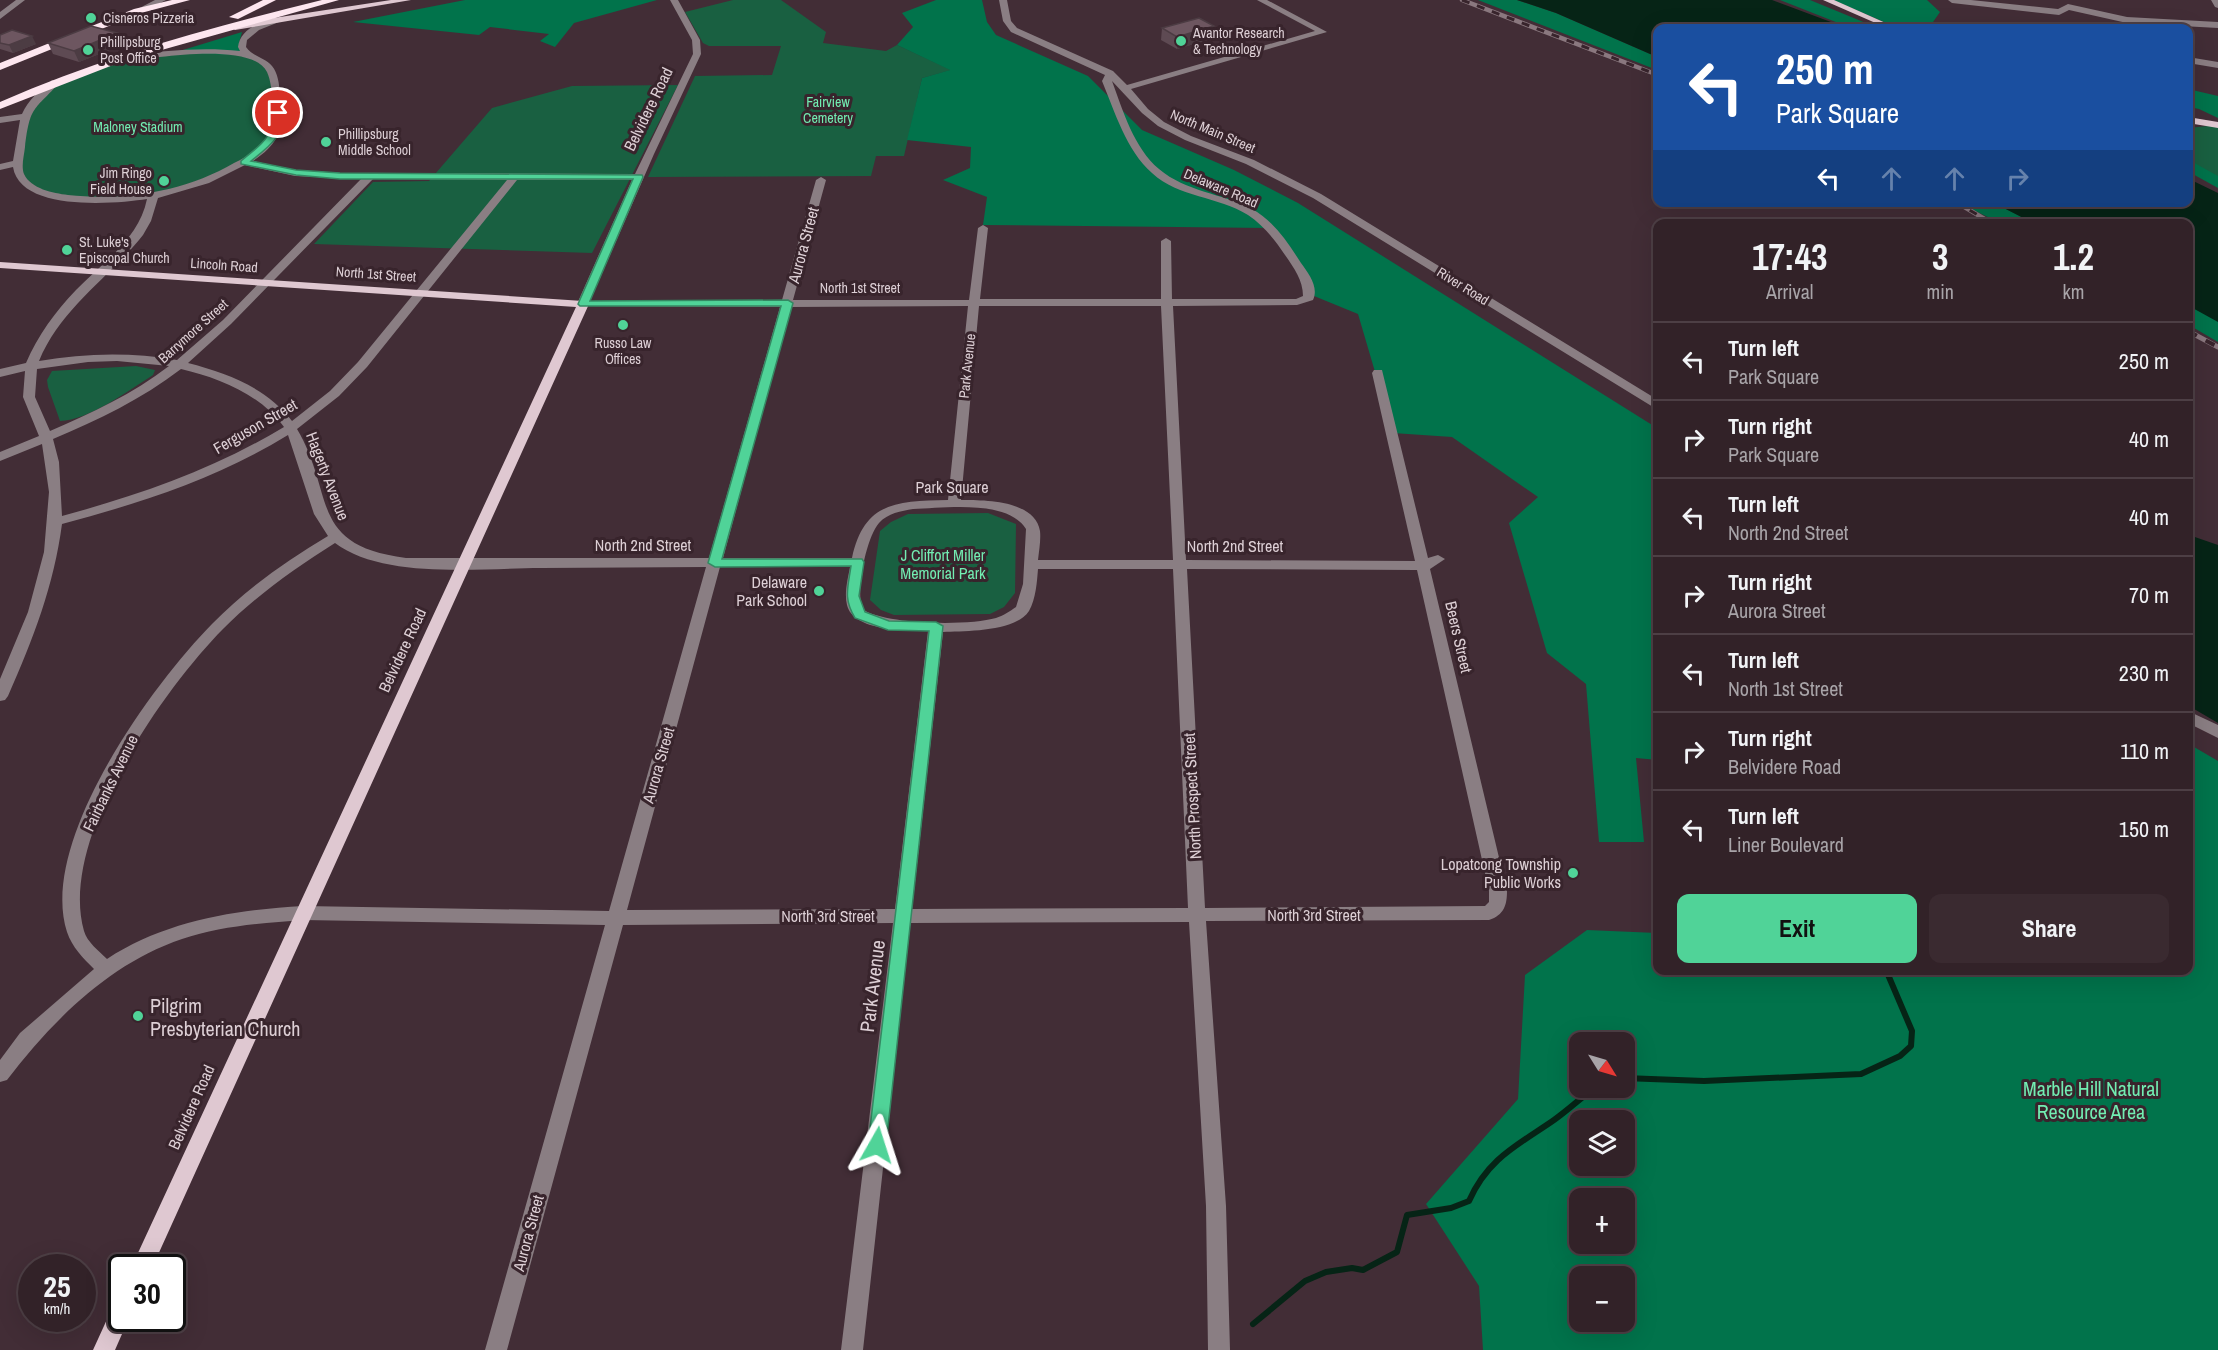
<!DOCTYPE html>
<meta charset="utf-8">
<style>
body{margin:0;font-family:"Archivo Narrow",sans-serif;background:#3a2a30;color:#f1f3f6;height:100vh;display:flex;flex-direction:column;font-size:22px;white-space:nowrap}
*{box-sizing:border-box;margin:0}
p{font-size:20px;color:#a8a4a8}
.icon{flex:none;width:33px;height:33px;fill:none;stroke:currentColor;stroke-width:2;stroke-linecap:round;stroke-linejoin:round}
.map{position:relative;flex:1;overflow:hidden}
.panel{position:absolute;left:1653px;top:219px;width:540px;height:756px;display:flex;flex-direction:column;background:#322228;border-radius:12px;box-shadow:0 6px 24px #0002,0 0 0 2px #4d3f45}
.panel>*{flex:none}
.banner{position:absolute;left:1653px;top:24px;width:540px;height:183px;border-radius:12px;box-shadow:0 6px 24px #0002,0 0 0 2px #4d3f45;background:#1a4fa0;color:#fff;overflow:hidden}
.needle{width:39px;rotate:127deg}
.tools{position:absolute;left:1569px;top:1032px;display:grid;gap:12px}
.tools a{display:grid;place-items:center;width:66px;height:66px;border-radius:12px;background:#322228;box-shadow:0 6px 24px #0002,0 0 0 2px #4d3f45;font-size:30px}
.speed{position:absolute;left:18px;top:1254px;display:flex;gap:12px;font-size:30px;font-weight:700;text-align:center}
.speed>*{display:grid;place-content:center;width:78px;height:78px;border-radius:50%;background:#322228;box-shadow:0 6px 24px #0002,0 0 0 2px #4d3f45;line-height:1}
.speed small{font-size:15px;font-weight:400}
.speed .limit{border:3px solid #111;border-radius:9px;background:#fff;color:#111}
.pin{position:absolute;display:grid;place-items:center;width:51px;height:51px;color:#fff;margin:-26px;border:3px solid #fff;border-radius:50%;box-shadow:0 2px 6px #0007}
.me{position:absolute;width:66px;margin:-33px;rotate:6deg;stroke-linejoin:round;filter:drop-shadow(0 0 4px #0008)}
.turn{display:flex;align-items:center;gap:21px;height:126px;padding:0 24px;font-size:27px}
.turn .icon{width:78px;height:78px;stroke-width:2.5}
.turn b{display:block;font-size:42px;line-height:51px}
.lanes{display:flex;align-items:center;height:57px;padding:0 24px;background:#0003;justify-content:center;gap:30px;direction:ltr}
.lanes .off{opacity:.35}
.eta{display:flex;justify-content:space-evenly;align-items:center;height:102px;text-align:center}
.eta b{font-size:36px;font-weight:800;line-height:42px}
.button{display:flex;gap:12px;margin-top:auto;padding:12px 24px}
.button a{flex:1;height:69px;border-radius:12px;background:#50d398;color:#111;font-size:24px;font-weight:800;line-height:69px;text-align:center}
.button a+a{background:#3a2a30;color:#f1f3f6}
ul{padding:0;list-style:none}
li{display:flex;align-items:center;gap:18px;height:78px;padding:0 24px;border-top:2px solid #4d3f45}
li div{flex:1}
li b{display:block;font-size:22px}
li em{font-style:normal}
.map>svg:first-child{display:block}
.green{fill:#196041}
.forest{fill:#01734b;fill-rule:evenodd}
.water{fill:#062416}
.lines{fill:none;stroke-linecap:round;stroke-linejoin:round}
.stream{stroke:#062416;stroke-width:6}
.minor{fill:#8a7e83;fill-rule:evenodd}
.major{fill:#dfc8d1;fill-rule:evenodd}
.highway{fill:#fde6ef;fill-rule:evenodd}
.rail-far1-casing{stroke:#8a787f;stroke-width:4.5}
.rail-casing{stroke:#8a787f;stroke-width:5}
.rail-far1{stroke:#38242c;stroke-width:3;stroke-dasharray:8;stroke-linecap:butt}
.rail{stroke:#38242c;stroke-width:4;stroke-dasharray:10;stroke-linecap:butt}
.wall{fill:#5e4a53}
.shaded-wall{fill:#4c3c43}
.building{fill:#6d5660;stroke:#4c3c43;stroke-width:1.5}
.route{fill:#50d398;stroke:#348963;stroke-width:1.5}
.poi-dot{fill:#50d398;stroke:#38242c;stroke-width:2}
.labels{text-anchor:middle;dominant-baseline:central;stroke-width:6;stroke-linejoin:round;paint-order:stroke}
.far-poi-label{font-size:14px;fill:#ddcfd5;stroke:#38242c;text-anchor:start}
.far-park-label{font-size:14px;fill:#72edb2;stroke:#38242c}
.far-street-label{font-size:14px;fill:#ddcfd5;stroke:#38242c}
.street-label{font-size:16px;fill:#ddcfd5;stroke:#38242c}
.park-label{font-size:16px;fill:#72edb2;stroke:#38242c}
.poi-label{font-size:16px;fill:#ddcfd5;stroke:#38242c;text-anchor:end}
.near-street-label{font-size:20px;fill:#ddcfd5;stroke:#38242c}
.near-poi-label{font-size:20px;fill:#ddcfd5;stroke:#38242c;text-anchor:start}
.near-park-label{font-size:20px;fill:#72edb2;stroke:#38242c}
</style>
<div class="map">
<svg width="2218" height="1350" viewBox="0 0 2218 1350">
<rect width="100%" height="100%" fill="#422d36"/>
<path class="green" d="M733 0H781L826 32 823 43 886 51 897 45 951 70 922 78 904 156H876L871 176 648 177 695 76 772 75 781 46H709L703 43 685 12Z
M188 51 248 56 270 69 279 122 271 140 229 170 153 196 93 200 40 191 21 178 24 117 43 92 123 59Z
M678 85 592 253 314 244 373 182 429 181 492 108 572 86Z
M2218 125V185L2189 172 2188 128Z
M136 366 155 370 153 375C128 391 89 420 60 421L48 387 47 380 52 371Z
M988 513 1016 524 1015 593 1004 607 990 614 894 615 881 610 870 600 880 531 891 522 908 514Z"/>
<path class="forest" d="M465 0H657L574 23 555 47 540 41 549 34 490 27 479 35 353 22Z
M936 0H982L987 22 996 35 1088 76 1142 130 1234 170 1298 203 1657 428 1658 760 1636 758 1644 842H1599L1586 684 1547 653 1509 523 1538 497 1452 437 1393 433 1358 314 1314 296 1268 228 983 225 987 197 943 180 970 168 971 147 907 140 922 78 950 70 897 45 913 27 902 13Z
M1478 0H1517L1556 13 1657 57V70Z
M1780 0H1810L1878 28H1851Z
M1833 0H1927L1940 12 1933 22 1940 28H1898Z
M242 32 239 43 242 55 173 53Z
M2188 89 2218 96V118L2199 109 2189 107Z
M2189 160 2218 176V188L2189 172Z
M1959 203H1994L2034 223H2000Z
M2188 305 2218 321V342L2189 325Z
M2189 744 2218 761V1350H1483L1479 1286 1426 1204 1518 1099 1525 975 1587 930 1657 933 1658 970H2188ZM1580 1042H1624V1088H1580ZM1580 1120H1624V1166H1580ZM1580 1198H1624V1244H1580ZM1624 1276V1322H1580V1276Z"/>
<path class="water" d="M1517 0H1772L1847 28H1658L1657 57 1556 13Z
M2189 179 2218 193V322L2189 306 2188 224 2033 223 1994 203 2188 202Z
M2189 535 2218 545V723L2189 706Z"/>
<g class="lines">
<path class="stream" d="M1624 1078 1704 1081 1861 1074 1900 1056 1911 1046 1912 1031 1886 970
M1253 1324 1305 1281 1326 1272 1352 1268 1363 1270 1397 1252 1407 1215 1451 1208 1469 1201C1488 1158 1518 1145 1554 1120 1568 1110 1581 1098 1594 1088"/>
<path class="minor" d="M16 0H25L0 19V12Z
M155 0H166L135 16 128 14Z
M670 0H678L700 40 701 54 654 154 590 301 782 300 816 180 821 177 826 180 793 300H969L978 228 983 225 988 228 980 299H1161V241L1166 238 1171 241 1172 299H1296L1303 296C1303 280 1294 268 1285 255 1275 240 1263 225 1248 215 1218 196 1179 198 1152 173 1126 150 1115 112 1102 81L1105 75 1011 32 1003 21 999 0H1007L1011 21 1017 28 1113 71 1127 85 1315 31 1257 0H1267L1327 32 1131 89 1148 109 1164 122 1191 136 1254 160 1321 194 1658 400V410L1313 198 1246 164 1185 140 1158 126 1142 113 1112 81C1123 111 1134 148 1159 169 1186 192 1222 193 1252 209 1274 221 1288 243 1301 263 1309 274 1319 287 1313 300L1297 305 1173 306 1186 560 1415 561 1372 373 1374 370H1382L1428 558 1438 555 1445 559 1430 569 1507 891C1507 905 1504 915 1489 920L1206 921 1226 1206 1230 1350H1208L1206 1206 1189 922 910 923 863 1350H841L893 923 623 925 507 1350H485L605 925 303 920C263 923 220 926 182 939 110 963 52 1021 7 1080L0 1082V1060L20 1033 94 969C83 958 72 947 67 932 38 842 151 686 212 624 246 589 286 561 328 536L314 514 288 435C218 478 141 503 62 524 54 585 33 640 8 696L5 700 0 701V679L28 612 44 552 49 492 42 444 0 461V452L39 436 23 397 25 371 0 377V369L26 363C38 335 55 312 76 290 103 262 139 239 147 199 115 204 20 212 13 167L0 170V164L13 161 20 120 0 123V117L22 114C28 100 40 90 52 80L60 82C34 111 30 105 25 147 24 156 21 166 24 174 31 189 53 193 68 195 125 201 184 192 234 163 246 157 259 150 267 139 275 125 274 87 267 72 252 41 152 58 123 62L119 59 123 56C162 51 201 47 240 51L238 47C240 29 260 22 276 17L280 20 279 22 259 30 247 40 246 47C253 57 264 57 272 66 278 73 279 84 280 93 283 126 283 141 253 161L295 170 340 173 635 174 693 54 692 40ZM245 165 295 176 361 179 223 320 177 360C131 352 85 353 39 361 61 308 109 278 143 235L151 221 158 198 209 183ZM373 179 507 180 358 362 330 391 292 421C267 388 227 373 188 363L231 324ZM517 180H632L577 304 579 306 780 307 709 558H406C307 545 336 495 297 429L339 396 367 367ZM968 306 948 500C898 501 864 501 852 558H723L791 307ZM979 306H1161L1173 560H1038C1039 551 1041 540 1040 531 1035 500 984 500 961 500ZM117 361 169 366C133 394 91 413 50 431L35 397 37 369 88 362ZM181 369C219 378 260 394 284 427 214 469 140 495 62 516L59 462 53 439C98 420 142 399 181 369ZM913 509C945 508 1007 499 1026 529L1023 584 1016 607C1010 611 1003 616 996 618 968 626 886 625 862 609 856 590 866 538 879 523 888 513 901 511 913 509ZM335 543C384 580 483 568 541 568 596 568 651 567 706 567L609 911 303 906C235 910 165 921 107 959 99 951 87 942 84 931 58 840 162 691 223 629 256 596 295 568 335 543ZM720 567H850C848 578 844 593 847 605 853 631 906 631 928 631L895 909 627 910ZM1038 569H1173L1188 908 912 909 943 632C965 631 1015 632 1029 611 1036 599 1037 581 1038 569ZM1187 569 1417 570 1489 891V902L1485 906 1205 908Z
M1948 0H1971L2058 9 2068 4 2127 17 2218 22V28L2127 23 2069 10 2059 15 1952 3Z
M2211 0H2218V8L2215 7Z
M2188 57 2218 62V68L2188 63Z
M2188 711 2218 725V738L2188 723Z"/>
<path class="major" d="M391 0H411L235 30 231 27 235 24Z
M1823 0H1834L1897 28H1887Z
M2188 117 2218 122V128L2188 123Z
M0 262 583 301 589 304 152 1268H131L576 307 0 268Z
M122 1301V1318H129L115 1350H93L114 1304Z"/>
<path class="highway" d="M172 0H190L141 13 0 70V63L134 9Z
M263 0H276L238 19 229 17Z
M322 0H339L126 60 0 109V102C104 56 212 27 322 0Z"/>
<g class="rail-far1-casing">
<path id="rail-far1" d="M1462 0 1658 75
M1956 202 1993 224"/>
</g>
<g class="rail-casing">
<path id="rail" d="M2188 331 2218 347"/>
</g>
<use href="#rail-far1" class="rail-far1"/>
<use href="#rail" class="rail"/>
</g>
<path class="wall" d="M1162 28 1214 38 1177 49 1161 40Z
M0 35 36 44 13 53 0 49Z
M48 43 122 45 79 62 53 54Z"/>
<path class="shaded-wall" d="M1214 26V38L1177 49V37Z
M117 33 122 45 79 62 74 51Z
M32 36 36 44 13 53 9 45Z"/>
<path class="building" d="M1199 18 1214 26 1177 37 1162 28Z
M91 26 117 33 74 51 48 43Z
M12 30 32 36 9 45 0 43V35Z"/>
<path class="route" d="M274 111H281C288 134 267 148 251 161L296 170 340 173 642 175 643 177 590 301 788 300 793 303 722 559H862L864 562 859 596 865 612 889 621 936 622 943 626 886 1145 883 1151 877 1153 871 1151 868 1145 929 631 888 630 855 618C843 598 848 588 851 566L715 567 708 563 781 306H580L578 304 633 179H340L296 175 241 164V161C266 140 268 143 274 111Z"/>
<g class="poi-dot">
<circle cx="91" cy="18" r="6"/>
<circle cx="1181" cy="41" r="6"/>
<circle cx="88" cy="50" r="6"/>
<circle cx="326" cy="142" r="6"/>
<circle cx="164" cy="181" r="6"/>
<circle cx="67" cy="250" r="6"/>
<circle cx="623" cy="325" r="6"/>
<circle cx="819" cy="591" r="6"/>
<circle cx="1573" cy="873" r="6"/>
<circle cx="138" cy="1016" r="6"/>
</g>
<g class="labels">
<g class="far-poi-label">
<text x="103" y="18">Cisneros Pizzeria</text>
<text x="1193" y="33">Avantor Research<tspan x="1193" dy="16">&amp; Technology</tspan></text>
<text x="100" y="42">Phillipsburg<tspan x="100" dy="16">Post Office</tspan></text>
<text x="338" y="134">Phillipsburg<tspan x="338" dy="16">Middle School</tspan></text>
<text x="152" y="173" text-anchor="end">Jim Ringo<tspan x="152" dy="16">Field House</tspan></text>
<text x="79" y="242">St. Luke's<tspan x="79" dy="16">Episcopal Church</tspan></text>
<text x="623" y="343" text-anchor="middle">Russo Law<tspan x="623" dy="16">Offices</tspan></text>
</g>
<g class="far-park-label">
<text x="828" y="102">Fairview<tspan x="828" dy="16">Cemetery</tspan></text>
<text x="138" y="127">Maloney Stadium</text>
</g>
<g class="far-street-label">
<text transform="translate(1213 131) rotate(23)">North Main Street</text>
<text transform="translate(1221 188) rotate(23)">Delaware Road</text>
<text transform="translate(224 265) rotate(4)">Lincoln Road</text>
<text transform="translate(376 274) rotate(4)">North 1st Street</text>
<text transform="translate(1463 286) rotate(32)">River Road</text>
<text x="860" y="288">North 1st Street</text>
<text transform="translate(193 331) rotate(-42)">Barrymore Street</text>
<text transform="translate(967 366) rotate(-84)">Park Avenue</text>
</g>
<g class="street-label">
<text transform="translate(648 109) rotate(-64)">Belvidere Road</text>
<text transform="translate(803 245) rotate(-75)">Aurora Street</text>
<text transform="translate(255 426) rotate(-30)">Ferguson Street</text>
<text transform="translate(328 476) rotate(69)">Hagerty Avenue</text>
<text x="952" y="487">Park Square</text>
<text x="643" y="545">North 2nd Street</text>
<text x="1235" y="546">North 2nd Street</text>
<text transform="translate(1459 637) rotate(77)">Beers Street</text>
<text transform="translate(402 650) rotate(-65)">Belvidere Road</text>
<text transform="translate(658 765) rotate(-74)">Aurora Street</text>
<text transform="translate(110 783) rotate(-64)">Fairbanks Avenue</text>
<text transform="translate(1192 796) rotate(-93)">North Prospect Street</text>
<text x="1314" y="915">North 3rd Street</text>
<text x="828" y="916">North 3rd Street</text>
<text transform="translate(191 1107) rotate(-66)">Belvidere Road</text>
<text transform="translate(528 1233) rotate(-75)">Aurora Street</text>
</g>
<g class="park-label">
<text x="943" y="555">J Cliffort Miller<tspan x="943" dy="18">Memorial Park</tspan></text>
</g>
<g class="poi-label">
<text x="807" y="582">Delaware<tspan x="807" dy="18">Park School</tspan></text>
<text x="1561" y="864">Lopatcong Township<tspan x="1561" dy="18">Public Works</tspan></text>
</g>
<g class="near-street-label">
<text transform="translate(872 986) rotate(-83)">Park Avenue</text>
</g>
<g class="near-poi-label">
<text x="150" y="1005">Pilgrim<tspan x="150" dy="23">Presbyterian Church</tspan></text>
</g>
<g class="near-park-label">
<text x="2091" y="1088">Marble Hill Natural<tspan x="2091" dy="23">Resource Area</tspan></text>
</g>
</g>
</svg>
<div class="tools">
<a><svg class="needle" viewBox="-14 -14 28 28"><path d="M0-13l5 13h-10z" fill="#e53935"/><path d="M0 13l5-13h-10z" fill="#a8a4a8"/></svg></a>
<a><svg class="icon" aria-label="layers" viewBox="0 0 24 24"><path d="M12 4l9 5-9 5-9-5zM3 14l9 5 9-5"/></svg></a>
<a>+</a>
<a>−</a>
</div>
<div class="speed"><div>25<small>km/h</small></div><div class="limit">30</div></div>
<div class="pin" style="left:278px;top:113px;background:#d93025"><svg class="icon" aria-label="arrive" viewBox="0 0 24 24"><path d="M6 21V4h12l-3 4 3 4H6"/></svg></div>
<svg class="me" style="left:877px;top:1145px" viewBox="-20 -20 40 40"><path d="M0-17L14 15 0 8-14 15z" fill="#50d398" stroke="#fff" stroke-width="4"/></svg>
<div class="banner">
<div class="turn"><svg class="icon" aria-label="left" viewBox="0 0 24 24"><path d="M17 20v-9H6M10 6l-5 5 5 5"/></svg><div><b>250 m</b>Park Square</div></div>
<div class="lanes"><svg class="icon" aria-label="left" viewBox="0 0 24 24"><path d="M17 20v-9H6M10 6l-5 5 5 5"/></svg><svg class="icon off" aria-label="ahead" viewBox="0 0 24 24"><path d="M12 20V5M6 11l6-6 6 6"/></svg><svg class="icon off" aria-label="ahead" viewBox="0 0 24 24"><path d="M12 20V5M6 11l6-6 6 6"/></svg><svg class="icon off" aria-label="right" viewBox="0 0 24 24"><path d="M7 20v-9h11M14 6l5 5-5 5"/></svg></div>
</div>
<section class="panel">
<div class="eta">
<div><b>17:43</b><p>Arrival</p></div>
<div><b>3</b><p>min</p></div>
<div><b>1.2</b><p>km</p></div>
</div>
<ul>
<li><svg class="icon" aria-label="left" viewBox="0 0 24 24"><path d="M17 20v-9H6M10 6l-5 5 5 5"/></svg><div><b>Turn left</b><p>Park Square</p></div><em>250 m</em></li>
<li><svg class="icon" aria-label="right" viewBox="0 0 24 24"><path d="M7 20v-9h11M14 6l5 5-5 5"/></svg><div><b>Turn right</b><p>Park Square</p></div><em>40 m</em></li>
<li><svg class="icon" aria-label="left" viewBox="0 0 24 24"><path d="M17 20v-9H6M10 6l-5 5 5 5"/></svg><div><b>Turn left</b><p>North 2nd Street</p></div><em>40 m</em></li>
<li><svg class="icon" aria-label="right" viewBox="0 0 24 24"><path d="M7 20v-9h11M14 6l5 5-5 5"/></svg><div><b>Turn right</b><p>Aurora Street</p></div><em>70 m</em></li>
<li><svg class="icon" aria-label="left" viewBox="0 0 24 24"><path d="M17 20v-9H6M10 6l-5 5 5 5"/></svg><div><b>Turn left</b><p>North 1st Street</p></div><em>230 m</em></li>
<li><svg class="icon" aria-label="right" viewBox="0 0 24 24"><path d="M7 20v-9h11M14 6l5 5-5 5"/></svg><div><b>Turn right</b><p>Belvidere Road</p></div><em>110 m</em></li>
<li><svg class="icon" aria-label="left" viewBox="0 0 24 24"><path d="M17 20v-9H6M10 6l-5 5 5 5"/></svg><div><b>Turn left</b><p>Liner Boulevard</p></div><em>150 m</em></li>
</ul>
<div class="button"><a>Exit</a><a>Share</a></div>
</section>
</div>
